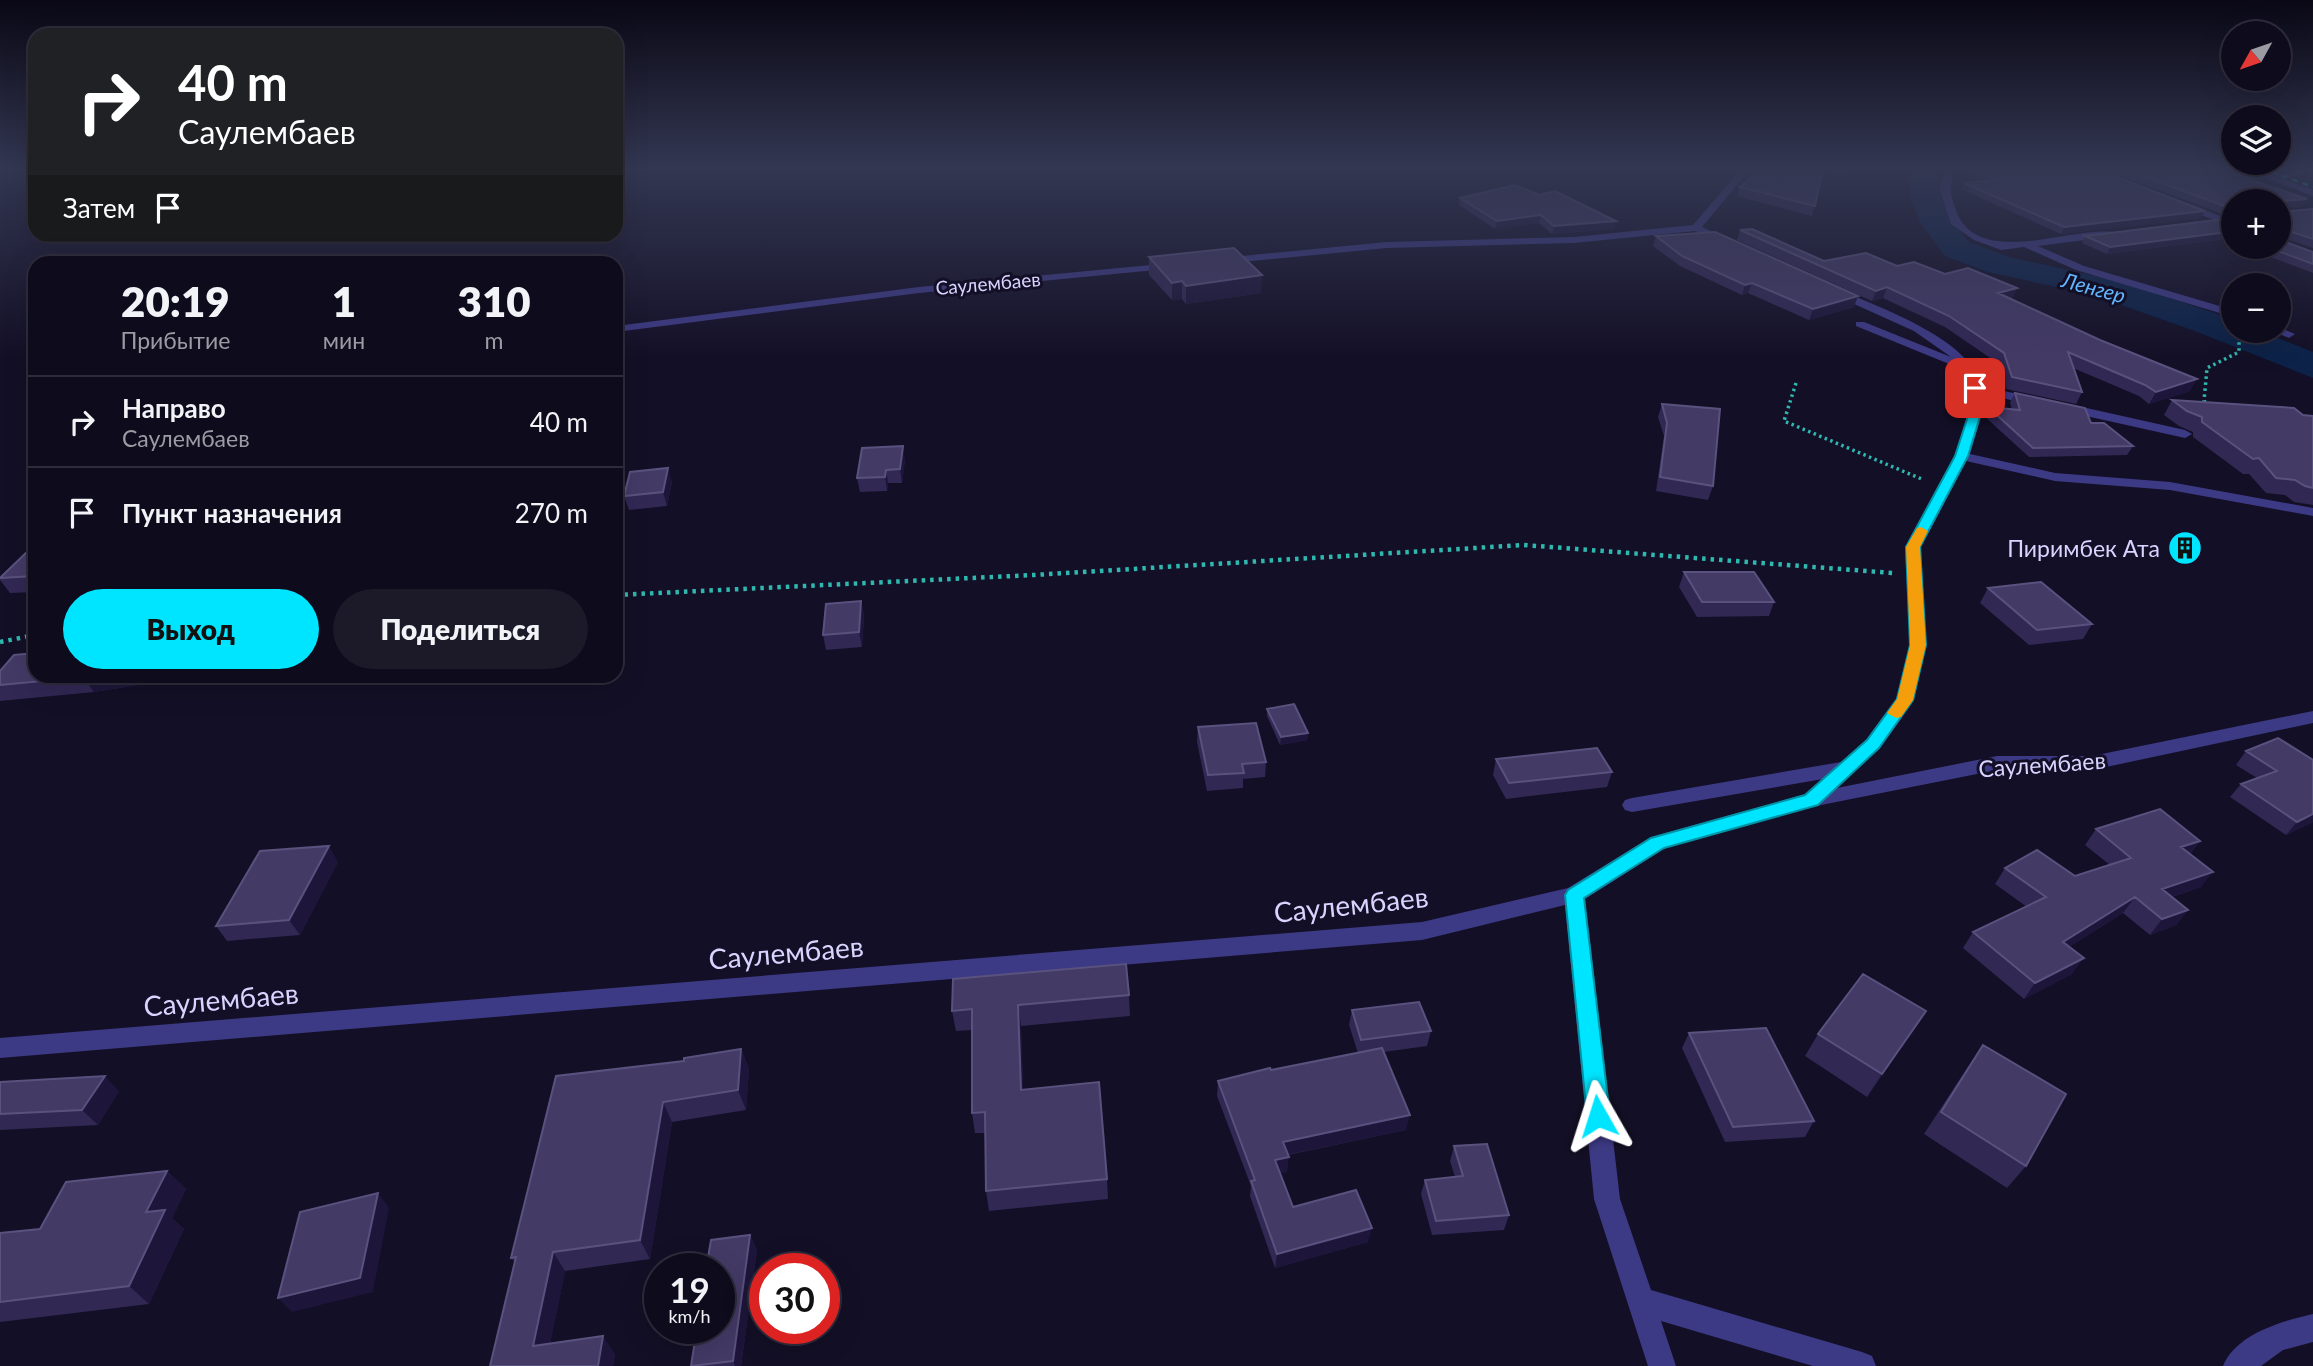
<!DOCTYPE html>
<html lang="ru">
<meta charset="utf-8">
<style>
body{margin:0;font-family:Lato,sans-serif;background:#1c1929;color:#f1f3f6;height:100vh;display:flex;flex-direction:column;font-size:26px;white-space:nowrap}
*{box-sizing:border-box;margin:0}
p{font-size:23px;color:#9b9ba3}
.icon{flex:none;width:38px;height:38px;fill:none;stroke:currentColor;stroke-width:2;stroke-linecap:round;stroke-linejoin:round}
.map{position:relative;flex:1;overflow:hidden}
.details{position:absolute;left:28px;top:256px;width:595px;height:427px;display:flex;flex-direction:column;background:#0e0b1c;border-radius:21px;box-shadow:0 7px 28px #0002,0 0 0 2px #2e2b3b}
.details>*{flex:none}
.hud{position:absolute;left:28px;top:28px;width:595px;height:214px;border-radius:21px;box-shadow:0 7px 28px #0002,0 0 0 2px #2e2b3b;background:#202124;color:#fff;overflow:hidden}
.needle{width:46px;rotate:230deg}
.tools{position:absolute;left:2221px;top:21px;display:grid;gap:14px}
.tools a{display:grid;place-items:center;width:70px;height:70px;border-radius:50%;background:#0e0b1c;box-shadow:0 7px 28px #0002,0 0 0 2px #2e2b3b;font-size:35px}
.speed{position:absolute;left:644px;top:1253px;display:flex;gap:14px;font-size:35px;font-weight:700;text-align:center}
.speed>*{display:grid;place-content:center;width:91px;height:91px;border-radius:50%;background:#0e0b1c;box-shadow:0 7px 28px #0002,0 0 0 2px #2e2b3b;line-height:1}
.speed small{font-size:18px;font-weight:400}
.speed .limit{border:10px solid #d22;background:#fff;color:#111}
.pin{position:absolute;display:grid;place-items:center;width:60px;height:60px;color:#fff;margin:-30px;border-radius:14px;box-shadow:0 4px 10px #0006}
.me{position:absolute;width:77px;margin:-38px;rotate:354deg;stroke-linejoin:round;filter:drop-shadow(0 0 5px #0008)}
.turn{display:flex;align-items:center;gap:24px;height:147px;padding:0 35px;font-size:32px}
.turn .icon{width:91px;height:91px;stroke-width:2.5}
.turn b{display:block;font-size:49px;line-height:60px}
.then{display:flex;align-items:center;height:66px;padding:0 35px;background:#0003;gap:14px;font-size:26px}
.eta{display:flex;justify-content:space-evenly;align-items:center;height:119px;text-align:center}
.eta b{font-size:42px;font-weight:800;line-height:49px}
.button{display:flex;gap:14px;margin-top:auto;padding:14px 35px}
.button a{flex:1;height:80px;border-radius:42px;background:#00e5ff;color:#111;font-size:28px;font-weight:800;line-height:80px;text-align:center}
.button a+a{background:#1c1929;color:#f1f3f6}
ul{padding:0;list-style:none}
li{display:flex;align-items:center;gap:21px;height:91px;padding:0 35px;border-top:2px solid #2e2b3b}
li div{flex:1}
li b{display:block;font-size:26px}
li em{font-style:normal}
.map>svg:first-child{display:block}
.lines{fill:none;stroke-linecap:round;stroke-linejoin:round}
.river{fill:#0c2248;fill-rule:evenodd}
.path-far1{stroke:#2fb8b0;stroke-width:3.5;stroke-dasharray:2.5 3.5;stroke-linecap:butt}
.path{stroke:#2fb8b0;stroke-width:4.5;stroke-dasharray:3.5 5;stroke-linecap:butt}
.minor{fill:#3d3a85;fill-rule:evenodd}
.rail{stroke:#00e5ff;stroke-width:2.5;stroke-dasharray:6 5;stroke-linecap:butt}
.wall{fill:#312854}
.shaded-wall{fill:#1d163a}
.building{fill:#433a66;stroke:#5a527e;stroke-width:2}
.route{fill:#00e5ff;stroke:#0095a6;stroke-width:2}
.slow{fill:#f59e0b}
.labels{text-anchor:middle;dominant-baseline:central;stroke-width:6;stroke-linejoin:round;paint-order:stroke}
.far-street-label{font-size:19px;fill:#d9d4ff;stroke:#130f26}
.far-water-label{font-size:21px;font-style:italic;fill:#62b6ff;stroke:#130f26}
.poi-label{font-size:23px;fill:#d9d4ff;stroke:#130f26;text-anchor:end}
.street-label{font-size:23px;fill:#d9d4ff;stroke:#130f26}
.near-street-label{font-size:28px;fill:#d9d4ff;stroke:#130f26}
</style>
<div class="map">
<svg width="2313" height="1366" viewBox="0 0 2313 1366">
<rect width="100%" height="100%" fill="#130f26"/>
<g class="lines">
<path class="river" d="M1908 168H1936L1940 194 1950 219 1969 242 2009 257 2114 280 2221 315 2233 320V331H2260L2313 352V378L2195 331 2093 295 1988 272 1945 256 1919 221 1910 194Z"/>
<path class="path-far1" d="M1796 383 1784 421 1924 480
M2210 406 2204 401 2207 368 2239 352V331"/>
<path class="path" d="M616 595 1034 575 1524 545 1893 573
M0 642 35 635"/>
<path class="minor" d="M1742 168H1751L1702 227 1728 239V243L1724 244 1695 231 1574 243 1387 248 1221 264 1216 261 1221 258 1387 242 1574 237 1693 225Z
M2239 168C2252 168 2262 175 2274 176 2286 177 2297 168 2306 168L2307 173 2283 179 2313 190V196Z
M1949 171 1954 174C1948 189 1951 196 1956 210 1976 269 2069 227 2112 232V236L2108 237 2038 246 2084 266 2233 310V317L2076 270 2024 247 2001 250 1974 240 1951 224 1939 188 1944 174Z
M2180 203H2186L2233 221V227L2180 207Z
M1172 263 1176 264V268L919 293 616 332V326L919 287Z
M1832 290H1840C1880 308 1971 339 1981 386L2041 399 2042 402 2036 406 1981 393 1982 413 1970 454 2055 473 2170 482 2313 508V516L2170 490 2055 481 1966 461 1921 547 1926 645 1914 700 1880 748 1837 788 1997 756H2092L2313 711V723L2092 770H1997L1811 807 1665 848 1585 899 1620 1199 1651 1290 1862 1352 1872 1356 1876 1366H1813L1661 1321 1676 1366H1648L1594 1199 1565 905 1422 940 0 1058V1038L1422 922 1568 888 1651 837 1806 794 1823 779 1632 812 1625 810 1622 805 1625 800 1632 798 1841 762 1866 740 1896 699 1910 645 1905 547 1955 456 1968 413 1969 382 1959 368 1856 326V322H1864L1951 357 1914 331 1832 294Z
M2278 327 2295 334 2289 338 2274 332 2278 331Z
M2064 403 2185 430 2192 434 2185 438 2059 410V404Z
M2313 1314V1342L2283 1350 2261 1366H2223C2236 1334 2282 1321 2313 1314Z"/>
<path class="rail" d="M2261 168 2313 187"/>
</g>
<path class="wall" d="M1762 168H1848L1845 176 1822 173 1812 216 1737 196 1740 187Z
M1956 168H2093L2201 218 2061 234 1961 189 1964 183 1983 181Z
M2100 168H2217L2303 206 2281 208 2280 212 2313 209V248L2280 237V240L2313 252V273L2244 247H2278L2233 201V214H2223Z
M1460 198 1614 229 1552 234 1539 223 1495 229 1459 205Z
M2233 218V243L2224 239 2107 254 2082 243 2085 236Z
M1740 230 1824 261 1897 266 2017 288 2012 299H2011L2190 391 2149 404 2139 396 2073 368 2082 392 2076 404 2006 389 1999 364 1945 327 1883 298 1872 301 1737 240Z
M1656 236 1854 307 1809 320 1748 293 1742 295 1680 266 1653 246Z
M1149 257 1261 293 1186 304 1182 299 1172 300 1149 275Z
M2015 393 2091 423 2133 446 2127 455 2029 457 1984 416 1988 407 2012 410 2010 402Z
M2172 400 2313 416V505L2294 502 2285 495 2266 493 2249 474H2243L2193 437V432L2179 426 2164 415Z
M1662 404 1713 486 1708 500 1656 491 1664 436 1658 417Z
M905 459 902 483H888L887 491 860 492 857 478Z
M672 482 667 506 629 510 624 496Z
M35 548V592L10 593 0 580V578Z
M1684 572 1774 602 1769 616 1697 617 1679 587Z
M1988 588 2092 624 2083 639 2029 645 1980 603Z
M861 601 864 616 862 647 826 650 823 635Z
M0 671 188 677 94 692 0 701Z
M1267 709 1308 733 1307 740 1280 745 1267 716Z
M1198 727 1266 762 1265 777 1243 779V788L1207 791 1197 742Z
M2246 751 2313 760V822L2286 835 2230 797 2241 784 2257 778 2236 765Z
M1496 759 1612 772 1607 787 1506 799 1493 775Z
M2096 829 2200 841 2190 854 2201 887 2172 897 2188 910 2176 925 2150 935 2123 913 2069 947 2072 974 2024 999 1963 948 1973 932 2027 907 1995 884 2005 868 2075 876 2110 865 2085 845Z
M338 862 300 935 227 941 216 926Z
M1129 995 1130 1016 1021 1026 1023 1089 1107 1179 1108 1199 989 1211 986 1191 985 1133H975L972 1113V1030L956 1031 952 1011Z
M1352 1010 1431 1031 1427 1046 1384 1052 1406 1130 1288 1155 1287 1172 1280 1173 1293 1207 1368 1242 1275 1268 1250 1196 1251 1186 1217 1096 1218 1081 1358 1053 1349 1025Z
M1926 1011 1867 1097 1805 1056 1818 1034Z
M1689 1033 1814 1121 1805 1137 1725 1142 1682 1048Z
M1983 1045 2026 1166 2007 1188 1924 1134 1967 1068Z
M741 1049 749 1069 746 1110 672 1122 650 1259 565 1271 550 1343 615 1354 613 1366H490L515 1262 511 1258 684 1061Z
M0 1082 119 1091 98 1125 0 1130Z
M1454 1146 1509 1215 1504 1230 1432 1235 1421 1194 1425 1180 1455 1177 1450 1161Z
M167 1171 186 1189 172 1218 184 1229 149 1304 0 1322V1233L40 1229Z
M750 1235 757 1250 741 1366H691Z"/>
<path class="shaded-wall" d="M2307 199 2303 206 2278 208 2282 201Z
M2227 207H2233V213L2223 214Z
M2205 211 2201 218 2061 234 2064 227Z
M1541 215 1539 223 1495 229 1497 221Z
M1616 221 1614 229 1552 234 1554 226Z
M2228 232 2224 239 2107 254 2110 247Z
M1262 275 1261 293 1186 304V286Z
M1182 281V299L1172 300V283Z
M1752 283 1748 293 1742 295 1745 285Z
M1887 287 1883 298 1872 301 1876 291Z
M2017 288 2012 299 1993 304 1998 293Z
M1858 296 1854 307 1809 320 1813 309Z
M2197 379 2190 391 2149 404 2156 392Z
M903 446 905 459 902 483 900 469Z
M668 468 672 482 667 506 663 492Z
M886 470 888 483 887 491 885 477Z
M861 601 864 616 862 647 859 632Z
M95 676H189L188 677 94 692 83 677Z
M1308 733 1307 740 1280 745 1281 737Z
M2313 814V822L2286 835 2297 822Z
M2200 841 2188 856 2181 847Z
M329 846 338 862 300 935 289 920Z
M2213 872 2201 887 2150 904 2162 889Z
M2135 897 2123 913 2052 958 2063 942Z
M2188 910 2176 925 2150 935 2162 919Z
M2084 958 2072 974 2024 999 2035 983Z
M1018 1005 1021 1026 1024 1110 1021 1090Z
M1926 1011 1911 1034 1867 1097 1882 1074Z
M741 1049 749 1069 746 1110 738 1090Z
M105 1076 119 1091 98 1125 82 1110Z
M663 1102 672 1122 650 1259 640 1240Z
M1410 1115 1406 1130 1281 1156 1283 1142Z
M1289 1157 1287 1172 1274 1175 1275 1160Z
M167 1171 186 1189 172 1218 184 1229 149 1304 129 1286 146 1212Z
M378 1193 389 1208 373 1292 292 1312 278 1298Z
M1372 1228 1368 1242 1275 1268 1277 1254Z
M750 1235 757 1250 741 1366H735L733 1361Z
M553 1252 565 1271 546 1364 533 1346Z
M603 1336 615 1354 613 1366H598Z"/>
<path class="building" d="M1762 168H1823L1815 206 1740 187Z
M1972 168H2093L2205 211 2064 227 1964 183 1998 180Z
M2121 168H2217L2307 199 2282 201 2280 212 2313 209V239L2283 229 2280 232V240L2313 252V264L2267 247H2278V201H2233V207H2227Z
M1515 185 1539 195 1555 191 1616 221 1554 226 1541 215 1497 221 1460 198Z
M2233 218V234L2228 232 2110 247 2085 236Z
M1752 229 1824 261 1866 253 1897 266 1914 262 1945 274 1968 268 2017 288 1998 293 2100 340 2197 379 2156 392 2145 385 2068 352 2082 392 2012 377 2004 353 1949 316 1887 287 1876 291 1740 230Z
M1715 232 1858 296 1813 309 1752 283 1745 285 1682 256 1656 236Z
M1234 248 1262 275 1186 286 1182 281 1172 283 1149 257Z
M2015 393 2085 408 2091 423H2104L2133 446 2033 448 1988 407 2020 410Z
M2172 400 2294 408 2303 415 2313 416V488L2305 486 2295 480 2276 478 2259 458 2253 459 2202 422V417L2187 411Z
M1662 404 1720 409 1713 486 1660 477 1667 423Z
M903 446 900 469 886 470 885 477 857 478 862 448Z
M668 468 663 492 624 496 630 472Z
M31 548H35V576L0 578Z
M1684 572H1754L1774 602H1702Z
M2041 582 2092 624 2037 630 1988 588Z
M861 601 859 632 823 635 826 604Z
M35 653V676H95L0 685V671L14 655Z
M1294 704 1308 733 1281 737 1267 709Z
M1256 723 1266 762 1242 764 1244 773 1208 775 1198 727Z
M2278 738 2313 760V814L2297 822 2241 784 2277 771 2246 751Z
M1597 748 1612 772 1509 783 1496 759Z
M2160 809 2200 841 2181 847 2213 872 2162 889 2188 910 2162 919 2135 897 2063 942 2084 958 2035 983 1973 932 2046 897 2005 868 2037 850 2075 876 2131 858 2096 829Z
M329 846 289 920 216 926 260 851Z
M1126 964 1129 995 1018 1005 1021 1090 1099 1082 1107 1179 986 1191 985 1112 972 1113V1009L952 1011 953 979Z
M1863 974 1926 1011 1882 1074 1818 1034Z
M1419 1002 1431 1031 1361 1040 1352 1010Z
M1766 1028 1814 1121 1733 1127 1689 1033Z
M1983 1045 2066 1094 2026 1166 1941 1112Z
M1382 1048 1410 1115 1283 1142 1289 1157 1275 1160 1293 1207 1356 1190 1372 1228 1277 1254 1251 1181 1255 1180 1218 1081 1270 1068 1271 1070Z
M741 1049 738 1090 663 1102 640 1240 553 1252 533 1346 603 1336 598 1366H490L516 1257 511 1258 556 1076 684 1061V1058Z
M105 1076 82 1110 0 1114V1082Z
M1487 1144 1509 1215 1436 1221 1425 1180 1463 1176 1454 1146Z
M167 1171 146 1212 165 1210 129 1286 0 1302V1233L40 1229 66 1182Z
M378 1193 360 1278 278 1298 300 1212Z
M750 1235 733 1361 691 1366 697 1328H719V1269H706L711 1240Z"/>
<linearGradient id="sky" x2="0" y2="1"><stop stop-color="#0a0815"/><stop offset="0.47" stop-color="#333752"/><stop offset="1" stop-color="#333752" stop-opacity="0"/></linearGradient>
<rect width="2313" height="359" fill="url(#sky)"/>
<path class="route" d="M1971 386 1980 388 1981 413 1968 456 1920 547 1926 645 1913 700 1879 748 1818 805 1664 848 1584 898 1610 1116 1606 1123 1598 1126 1590 1123 1587 1116 1565 895 1568 890 1651 838 1805 795 1867 740 1897 699 1910 645 1906 547 1955 456 1969 413Z"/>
<path class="slow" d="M1921 527 1928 531 1920 547 1926 645 1913 700 1901 717 1896 718 1887 713 1897 699 1910 645 1906 547 1917 528Z"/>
<defs>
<g id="building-disc" transform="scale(1.75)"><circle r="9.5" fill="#00e5ff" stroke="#130f26"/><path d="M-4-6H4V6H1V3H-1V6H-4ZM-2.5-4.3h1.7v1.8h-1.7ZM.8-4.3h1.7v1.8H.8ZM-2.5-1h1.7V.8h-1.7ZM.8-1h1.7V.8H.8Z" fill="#111"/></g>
</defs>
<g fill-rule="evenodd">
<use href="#building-disc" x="2185" y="548"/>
</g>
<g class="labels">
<g class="far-street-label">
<text transform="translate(988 283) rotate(-5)">Саулембаев</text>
</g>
<g class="far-water-label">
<text transform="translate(2094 287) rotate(15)">Ленгер</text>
</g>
<g class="poi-label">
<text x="2160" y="548">Пиримбек Ата</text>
</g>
<g class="street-label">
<text transform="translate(2042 764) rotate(-4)">Саулембаев</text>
</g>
<g class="near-street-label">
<text transform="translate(1351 904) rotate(-6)">Саулембаев</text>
<text transform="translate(786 952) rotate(-5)">Саулембаев</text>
<text transform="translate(221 999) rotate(-5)">Саулембаев</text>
</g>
</g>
</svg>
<div class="tools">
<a><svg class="needle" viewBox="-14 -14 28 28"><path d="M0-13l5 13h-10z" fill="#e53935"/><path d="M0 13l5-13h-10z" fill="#9b9ba3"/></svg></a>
<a><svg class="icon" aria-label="layers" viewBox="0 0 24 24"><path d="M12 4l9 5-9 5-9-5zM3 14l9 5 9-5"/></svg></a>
<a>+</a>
<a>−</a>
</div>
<div class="speed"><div>19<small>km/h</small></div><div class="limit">30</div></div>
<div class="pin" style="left:1975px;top:388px;background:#d93025"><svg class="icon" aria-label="arrive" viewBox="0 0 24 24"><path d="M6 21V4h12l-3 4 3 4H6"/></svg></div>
<svg class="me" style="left:1598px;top:1116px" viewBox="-20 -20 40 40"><path d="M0-17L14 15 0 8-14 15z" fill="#00e5ff" stroke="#fff" stroke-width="4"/></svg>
<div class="hud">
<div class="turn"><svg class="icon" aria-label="right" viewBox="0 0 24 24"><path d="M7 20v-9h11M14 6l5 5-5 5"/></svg><div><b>40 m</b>Саулембаев</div></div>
<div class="then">Затем<svg class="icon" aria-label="arrive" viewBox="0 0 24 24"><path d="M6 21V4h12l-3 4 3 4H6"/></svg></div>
</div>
<section class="details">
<div class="eta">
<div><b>20:19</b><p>Прибытие</p></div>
<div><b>1</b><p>мин</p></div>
<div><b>310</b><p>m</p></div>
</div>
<ul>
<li><svg class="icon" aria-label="right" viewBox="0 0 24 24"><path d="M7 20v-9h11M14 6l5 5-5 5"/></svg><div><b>Направо</b><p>Саулембаев</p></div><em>40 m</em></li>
<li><svg class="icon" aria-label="arrive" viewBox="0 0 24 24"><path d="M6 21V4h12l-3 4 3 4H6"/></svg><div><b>Пункт назначения</b></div><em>270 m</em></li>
</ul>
<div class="button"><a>Выход</a><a>Поделиться</a></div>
</section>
</div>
